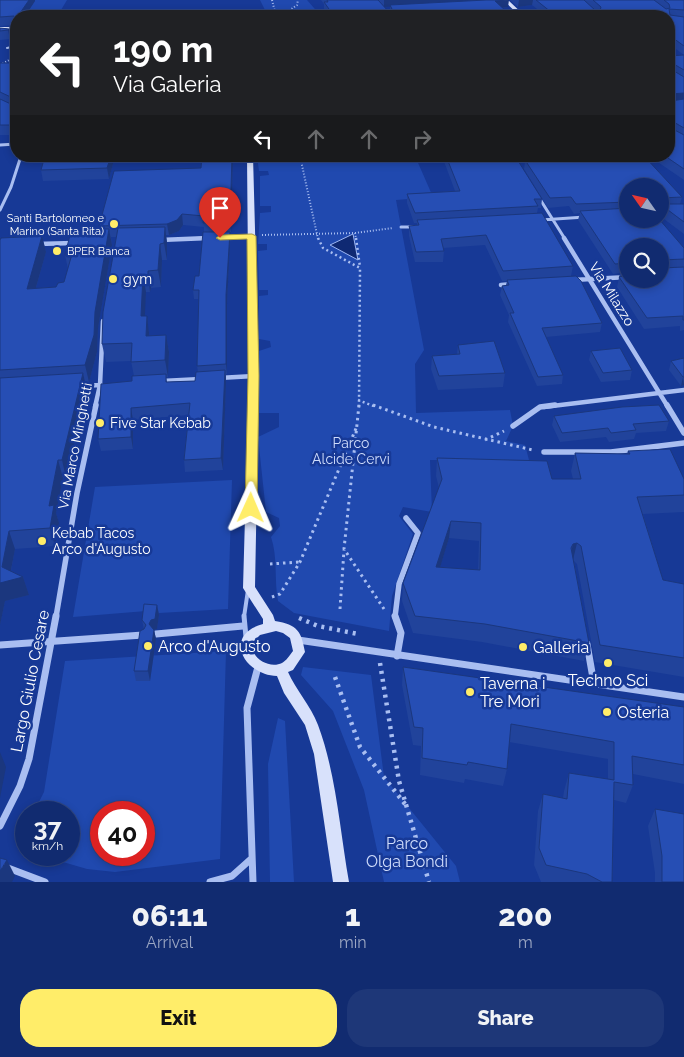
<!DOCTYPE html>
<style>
body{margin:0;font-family:Raleway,sans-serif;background:#1e3778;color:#f1f3f6;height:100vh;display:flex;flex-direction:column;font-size:19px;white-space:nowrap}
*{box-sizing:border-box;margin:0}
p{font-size:16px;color:#9ca7c3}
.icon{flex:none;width:28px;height:28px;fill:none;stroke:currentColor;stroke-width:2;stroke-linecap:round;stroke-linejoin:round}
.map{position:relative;height:882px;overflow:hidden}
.drawer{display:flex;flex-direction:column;background:#112b70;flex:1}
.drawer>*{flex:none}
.banner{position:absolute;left:10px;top:10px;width:665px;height:152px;border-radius:20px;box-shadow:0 2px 8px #0003,0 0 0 1px #304783;background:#202124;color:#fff;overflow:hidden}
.needle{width:32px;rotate:304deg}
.controls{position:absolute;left:619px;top:178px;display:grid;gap:10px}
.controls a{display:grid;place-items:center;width:50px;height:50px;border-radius:50%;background:#112b70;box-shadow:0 2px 8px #0003,0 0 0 1px #304783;font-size:25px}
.speed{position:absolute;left:15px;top:801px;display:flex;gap:10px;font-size:25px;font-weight:700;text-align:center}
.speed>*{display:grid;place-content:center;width:65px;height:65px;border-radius:50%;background:#112b70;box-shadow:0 2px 8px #0003,0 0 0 1px #304783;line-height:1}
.speed small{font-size:12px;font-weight:400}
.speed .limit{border:8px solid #d22;background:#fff;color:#111}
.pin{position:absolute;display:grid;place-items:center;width:42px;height:42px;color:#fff;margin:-51px -21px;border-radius:50% 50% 50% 0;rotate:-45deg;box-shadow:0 0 5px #0007}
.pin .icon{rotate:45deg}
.me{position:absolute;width:55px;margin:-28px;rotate:1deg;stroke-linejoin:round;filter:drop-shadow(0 0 4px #0008)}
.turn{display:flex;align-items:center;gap:18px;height:105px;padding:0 20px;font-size:22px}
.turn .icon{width:65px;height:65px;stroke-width:2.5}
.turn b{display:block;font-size:35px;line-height:42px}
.lanes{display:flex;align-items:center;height:48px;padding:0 20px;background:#0003;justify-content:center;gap:25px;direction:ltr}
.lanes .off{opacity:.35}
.eta{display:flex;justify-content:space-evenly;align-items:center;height:85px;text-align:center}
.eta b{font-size:30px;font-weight:800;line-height:35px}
.cta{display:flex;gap:10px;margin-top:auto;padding:10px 20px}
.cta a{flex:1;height:58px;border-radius:20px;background:#ffed69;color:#111;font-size:20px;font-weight:800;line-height:58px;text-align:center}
.cta a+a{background:#1e3778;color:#f1f3f6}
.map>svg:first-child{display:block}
.green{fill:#2049af;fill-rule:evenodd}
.water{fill:#0f2973;stroke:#9cb6f3}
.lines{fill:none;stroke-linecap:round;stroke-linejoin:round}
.path-far3{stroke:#a9bef1;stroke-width:2;stroke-dasharray:1 2;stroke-linecap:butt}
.path-far2{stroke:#a9bef1;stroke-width:2.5;stroke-dasharray:2 3;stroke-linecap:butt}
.path-far1{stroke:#a9bef1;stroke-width:3;stroke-dasharray:2.5 4;stroke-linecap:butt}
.path{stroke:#a9bef1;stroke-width:4.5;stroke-dasharray:3 5;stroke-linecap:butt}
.lane-far2{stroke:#a9bef1;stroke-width:2}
.lane-far1{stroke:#a9bef1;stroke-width:4}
.lane{stroke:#a9bef1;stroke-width:5}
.street-far3{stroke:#a9bef1;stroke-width:3}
.street-far2{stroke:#a9bef1;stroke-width:4.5}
.street-far1{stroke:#a9bef1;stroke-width:5.5}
.street{stroke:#a9bef1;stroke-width:7}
.secondary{fill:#d8e1fb;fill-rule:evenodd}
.wall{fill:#21439b;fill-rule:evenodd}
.shaded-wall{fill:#1b377e}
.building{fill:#264eb4;stroke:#1b377e;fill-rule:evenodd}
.route{fill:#ffed69;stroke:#a69a44}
.poi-dot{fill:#ffed69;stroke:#173996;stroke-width:2}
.labels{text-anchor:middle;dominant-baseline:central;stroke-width:5;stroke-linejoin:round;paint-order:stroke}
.far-poi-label{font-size:11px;fill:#fff;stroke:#173996;text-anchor:end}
.poi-label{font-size:14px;fill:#fff;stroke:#173996;text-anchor:start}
.street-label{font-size:14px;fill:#fff;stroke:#173996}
.park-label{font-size:14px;fill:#d0ddfc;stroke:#173996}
.near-poi-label{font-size:16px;fill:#fff;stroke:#173996;text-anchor:start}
.near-street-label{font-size:16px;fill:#fff;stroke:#173996}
.near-park-label{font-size:16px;fill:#d0ddfc;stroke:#173996}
</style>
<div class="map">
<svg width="684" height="882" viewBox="0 0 684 882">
<rect width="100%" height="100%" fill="#173996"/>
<path class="green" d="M28 0H67L61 10H20Z
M260 0H307L321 16H268Z
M257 156H415L433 197 396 200 424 350 415 364 416 413 510 410 513 426 506 441 525 445 529 460H430L432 512 403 507 399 516 413 534 392 596 389 631 294 613 278 601C274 580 278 557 271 537L280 526 279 518 266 512 258 437 279 427V413H259V351L271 347 270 341 259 339V296L268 295V290H259L258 251 267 250V244H258L260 213 271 212V206H260V176L269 175 268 171H259Z
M232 480 228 609 159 613 146 611 73 617 95 487Z
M226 651 220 859 115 872 87 869 39 855H69V812H34L44 792 65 661ZM101 812H144V855H101Z
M303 667 371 675 384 777 456 866 460 882H384L364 790 333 711 301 675Z
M278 718 285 721 294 882H270L268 764Z"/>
<path class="water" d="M353 234 358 260 330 245Z"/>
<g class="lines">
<path class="path-far3" d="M272 0 276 16
M282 16 297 5 298 0
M0 65 13 58
M300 156 318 239
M355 233 356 239
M262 235 355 233 393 228"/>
<path class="path-far2" d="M318 238 323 248 360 268 359 407
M356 238 360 267
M358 400 376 407"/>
<path class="path-far1" d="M359 405 344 549 384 609
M373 405 434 427 533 450
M485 440 504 431
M270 564 299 562
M272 597 280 594 300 562 357 426
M340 609 344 550"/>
<path class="path" d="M299 618 318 626 358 634
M380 663 399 781 429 882
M335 677 360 747 405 804"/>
<path class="lane-far2" d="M0 35H16
M7 48 16 46"/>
<path class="lane-far1" d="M244 617 248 590"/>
<path class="lane" d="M244 616 246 637"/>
<path class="street-far3" d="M0 145 16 144
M538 196 565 239
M0 210 11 187 21 156
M541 220 585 217
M401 227H416
M225 237 252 236
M181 239 209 238"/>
<path class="street-far2" d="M564 238 668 407
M160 240 209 238
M37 244 74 243
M573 280 628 277
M501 285 512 284
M219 378 254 376
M162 381 201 379
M79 386 101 385
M95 407 100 385 103 321
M544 407 684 390"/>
<path class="street-far1" d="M667 405 684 433
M513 426 540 407 555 405
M544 452H611L684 443
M56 617 77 493 96 405
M395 617 399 584 418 533 406 518"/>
<path class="street" d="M395 616 401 633 397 656
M156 634 243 626
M298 640 684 697
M587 644 594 684
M0 645 143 635
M0 826 20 786 29 759 56 616
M0 865 45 882
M210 882 232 876 251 859
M253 882 247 708 258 667"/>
<path class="secondary" d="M503 0H508L525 16H520Z
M0 27H16V30L0 31Z
M247 156H253L259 376 255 587 273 615 275 621C298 625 301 631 305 652L293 670 288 672C296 690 311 706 318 725 336 773 340 831 349 882H333L314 754 305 725 284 693 277 676C244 675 222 635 263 624V619L243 588 249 376ZM276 631 283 633 290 638 293 651C290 655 286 661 282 663 272 668 256 662 253 650 252 647 253 645 253 642L260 635Z"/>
</g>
<path class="wall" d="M0 0H35V1L25 16H16V25L0 26Z
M321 0H481L508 7 503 8 507 12 506 16H329L324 9V4ZM390 6V11L389 12 384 7Z
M510 0H684V180L649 156H669V56L684 55 669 44V16H546L532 5 518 7Z
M0 28 9 29 11 38 10 39 0 40Z
M0 63 16 65V135H0Z
M115 156 109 179 43 181 41 170Z
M202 156H233L231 232H230V240L227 304V374H226V382L223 470 185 472 184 460 188 415 133 420V449L101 451 98 439 132 381 134 376 131 361 106 362 102 344 116 237H111L112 245 98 328 97 352 89 382 85 383 87 391 66 478H63L56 513 59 523 55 546 15 549 11 571 23 577 29 595 5 601 0 625V240L42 236 46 252 36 288 56 287 64 282 68 269 65 255 94 234 99 229V226L201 168ZM183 225 204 227V232L199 276 193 290 194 299H199L197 366 198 372 195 381 167 382 166 377H168L169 352 166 335 149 336 147 316H144L146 292H150L151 288 161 287 162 260H167V243L166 235H169L179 231Z
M442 156H515L542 199 541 208H538L537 213 573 266 571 276 602 323 600 332 546 337 563 375 562 384 537 386 508 322 509 315 500 295 502 286 506 285 507 281H502L485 245 443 248 444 251 443 262H415L409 236V226H417V223H414L407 203V194L455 191Z
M516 156H644L682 197 680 204H684V234L660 216V186H628V219L684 248V330L680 331V326L644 329 617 287 620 273 613 274 578 220 580 213 574 214 569 206 548 208 524 169 525 162 520 163ZM628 246 660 279H628Z
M458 345 505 373 503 387 438 390 431 369 432 356 457 354Z
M591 351 632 370 630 380 601 382 589 360Z
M684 358V385L681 386 669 370 671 361Z
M554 416 669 421 666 431 636 433 634 439 609 442 606 437 560 442 552 425Z
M628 451 684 479V512L643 514 663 580 684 584V677L595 662 577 564 574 561 589 643 584 661 482 642 413 633 402 601 403 583 439 488 436 476 437 458 552 479H573L571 471 575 453 627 454ZM449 538 479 541 478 570 440 567Z
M157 605 159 615 157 629 154 630 156 639 150 681H136L134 671 144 630 142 620Z
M403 667 684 707V784L633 774V785L626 803 614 800 612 882H541L534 865 538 811 543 794 563 798 564 791 569 773 608 779V759L509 742 507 769 503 786 465 779 464 783 420 775 421 746 413 745 402 685Z
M655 809 684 882H655V873L648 826Z"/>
<path class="shaded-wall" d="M29 0H35V1L25 16H18Z
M384 0H481L384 7Z
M509 0 508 7 494 9 495 1Z
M519 0H533L532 5 518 7Z
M9 29 11 38 10 39 8 30Z
M16 63V77L11 76Z
M672 63 671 71 669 72V64Z
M684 93V101L669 103V97L670 94Z
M670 121H672L670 129 669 130Z
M111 156H115L109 179 107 168Z
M232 156H233L231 232 230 221Z
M521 156H571L525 160V162L520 163Z
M182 214 183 225 179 231 169 235 167 224Z
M165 227 167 243V260L164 243Z
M109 229 112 245 98 328 97 352 89 382 85 365Z
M230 232V240L227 304V374L226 364V295Z
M42 236 46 252 31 305 27 289Z
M160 244 162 260 161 287 158 270Z
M148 271 151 288 150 292 148 275Z
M143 275 146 292 144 334 141 316Z
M147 316 149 333V354L146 336Z
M166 335 169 352 168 377 165 360Z
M225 370 226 382 223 470 221 458Z
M83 373 87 391 66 478 62 460Z
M683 377 684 385 681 386Z
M131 408 133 420V449L131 437Z
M58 460 63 478 56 513 59 523 55 546 50 528 49 506Z
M451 521 449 538 435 584 436 567Z
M9 531 15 549 9 580 23 577 29 595 5 601 0 625V583L2 567Z
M577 543 573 560 569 562 573 544Z
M157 605 159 615 157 629 154 630 156 639 150 681 148 671 149 624Z
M0 752 6 767 0 798Z
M7 860 15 876 12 882H0V871Z"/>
<path class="building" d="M0 0H29L18 16H16V19L14 16 0 17Z
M327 0H378L389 12 392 9 390 5 486 0H509L495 1 507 12 436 13 447 16H334L324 2H328Z
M536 0H584L596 11H600L601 7 593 0H654L666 9 670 8 669 4 664 0H684V10L669 9 670 15 684 17V46L669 35V16H556Z
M0 28 9 29 8 30 0 31Z
M684 55V70L672 63 669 64V56Z
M0 63H16L11 76 16 74V101L15 99 0 92Z
M669 68 684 77V93L670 94 669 97Z
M0 99 13 105 16 104V125H0Z
M669 99 671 101 684 99V128L672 121H670L669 127 684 135V169L665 156H669Z
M45 156H111L107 168 41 170Z
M202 156H232L230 221 203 223 204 216 182 214 177 220 167 224 99 226 114 171 201 168Z
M446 156H515L542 199H534L538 206 415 213 407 194 460 191Z
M553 156H644L682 197 661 198 660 204H684V222L660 204V186H628V202L576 204 571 197 550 198 525 160Z
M628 208V219H659L684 248V259L662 260 660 262V246H628V263L615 264 580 211Z
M542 213 573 266 503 271 486 235 441 239 444 251 416 252 409 226 419 225 417 220Z
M165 227 164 243 160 244 158 270 148 271V275H143L141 316H147L146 336 166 335 165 360 131 362 132 343 102 344 103 312 118 228Z
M96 229H109L95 312 94 335 85 365 0 370V240L1 238 42 236 27 289 56 287 58 283 64 282 72 254 65 255 70 235 94 234Z
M203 232H230L226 295V364L197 366 199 290H193L195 276H199Z
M660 265 662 268 684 267V320H683V316L647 318 619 277 623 276 620 272 628 271V279H660Z
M576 276 581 281 602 323 542 328 563 375 538 377 510 313H514L502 286 509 285 507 280Z
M494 341 505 373 439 376 432 356 460 354 458 345Z
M620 348 632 370 603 373 591 351Z
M684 358V377H683L671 361Z
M225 370 221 458 184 460 190 403 131 408V437L98 439 101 384 132 381V376L166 374V382L195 381 196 372Z
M83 373 62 460H58L49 506 54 505 50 528 9 531 2 567 23 577 0 583V378Z
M659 405 669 421 633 424 636 430 611 433 608 428 562 433 554 416 622 407Z
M670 449 684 479V495L637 497 663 580 684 584V658L600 645 581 546 577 543 573 544 571 548 589 643 485 624 415 616 403 583 442 479 437 458 547 461 552 479H581L575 453 630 454 628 451ZM451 521 481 523 480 570 436 567Z
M144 604 157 605 155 619 151 620 149 624 154 630 148 671H134L140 631 144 629 146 625 142 620Z
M403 667 684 707V765L632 756 633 785 614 782 612 882H602L587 874 546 865 539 848 543 794 567 799 569 773 614 780V742L511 724 507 769 468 762 467 765 422 758 423 728 414 727Z
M655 809 684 814V882H662V856Z
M0 858 7 860 0 871Z"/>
<path class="route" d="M252 234 256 236 259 376 257 508 251 512 245 508 248 376 247 239 220 240 216 238 220 235Z"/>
<g class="poi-dot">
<circle cx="114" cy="224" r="5"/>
<circle cx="57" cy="251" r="5"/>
<circle cx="113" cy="279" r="5"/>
<circle cx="100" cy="423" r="5"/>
<circle cx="42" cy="541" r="5"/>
<circle cx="148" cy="646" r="5"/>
<circle cx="523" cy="647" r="5"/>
<circle cx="608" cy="663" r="5"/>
<circle cx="470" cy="692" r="5"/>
<circle cx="607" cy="712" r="5"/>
</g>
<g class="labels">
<g class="far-poi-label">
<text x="104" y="218">Santi Bartolomeo e<tspan x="104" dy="13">Marino (Santa Rita)</tspan></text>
<text x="67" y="251" text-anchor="start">BPER Banca</text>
</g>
<g class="poi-label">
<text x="123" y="279">gym</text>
<text x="110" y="423">Five Star Kebab</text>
<text x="52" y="533">Kebab Tacos<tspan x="52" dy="16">Arco d'Augusto</tspan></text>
</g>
<g class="street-label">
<text transform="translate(612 294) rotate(58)">Via Milazzo</text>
<text transform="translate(75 446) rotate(-79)">Via Marco Minghetti</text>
</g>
<g class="park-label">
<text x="351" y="443">Parco<tspan x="351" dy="16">Alcide Cervi</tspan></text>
</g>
<g class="near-poi-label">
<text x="158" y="646">Arco d'Augusto</text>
<text x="533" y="647">Galleria</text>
<text x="608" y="680" text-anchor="middle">Techno Sci</text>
<text x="480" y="683">Taverna i<tspan x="480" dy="18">Tre Mori</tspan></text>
<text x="617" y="712">Osteria</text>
</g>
<g class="near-street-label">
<text transform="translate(30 681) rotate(-79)">Largo Giulio Cesare</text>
</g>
<g class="near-park-label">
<text x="407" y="843">Parco<tspan x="407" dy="18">Olga Bondi</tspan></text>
</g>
</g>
</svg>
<div class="controls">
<a><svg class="needle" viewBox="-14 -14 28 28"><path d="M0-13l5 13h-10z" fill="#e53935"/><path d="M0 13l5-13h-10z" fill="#9ca7c3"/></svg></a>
<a><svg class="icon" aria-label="search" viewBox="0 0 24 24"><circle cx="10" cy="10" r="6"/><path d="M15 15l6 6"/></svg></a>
</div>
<div class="speed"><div>37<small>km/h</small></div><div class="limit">40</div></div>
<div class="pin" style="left:220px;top:238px;background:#d93025"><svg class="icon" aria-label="arrive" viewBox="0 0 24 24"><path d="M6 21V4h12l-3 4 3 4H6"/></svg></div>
<svg class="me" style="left:251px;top:508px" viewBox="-20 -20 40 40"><path d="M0-17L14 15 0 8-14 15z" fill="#ffed69" stroke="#fff" stroke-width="4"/></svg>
<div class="banner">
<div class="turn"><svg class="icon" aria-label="left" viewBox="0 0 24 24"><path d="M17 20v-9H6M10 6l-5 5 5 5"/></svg><div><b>190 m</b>Via Galeria</div></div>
<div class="lanes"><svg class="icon" aria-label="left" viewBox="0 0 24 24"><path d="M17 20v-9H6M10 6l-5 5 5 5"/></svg><svg class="icon off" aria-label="ahead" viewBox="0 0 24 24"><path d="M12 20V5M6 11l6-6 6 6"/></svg><svg class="icon off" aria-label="ahead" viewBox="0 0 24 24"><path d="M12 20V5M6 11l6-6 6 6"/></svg><svg class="icon off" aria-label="right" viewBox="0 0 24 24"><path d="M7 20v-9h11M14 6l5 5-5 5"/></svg></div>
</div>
</div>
<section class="drawer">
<div class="eta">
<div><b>06:11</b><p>Arrival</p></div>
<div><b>1</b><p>min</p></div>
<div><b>200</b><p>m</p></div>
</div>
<div class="cta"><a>Exit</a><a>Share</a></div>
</section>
